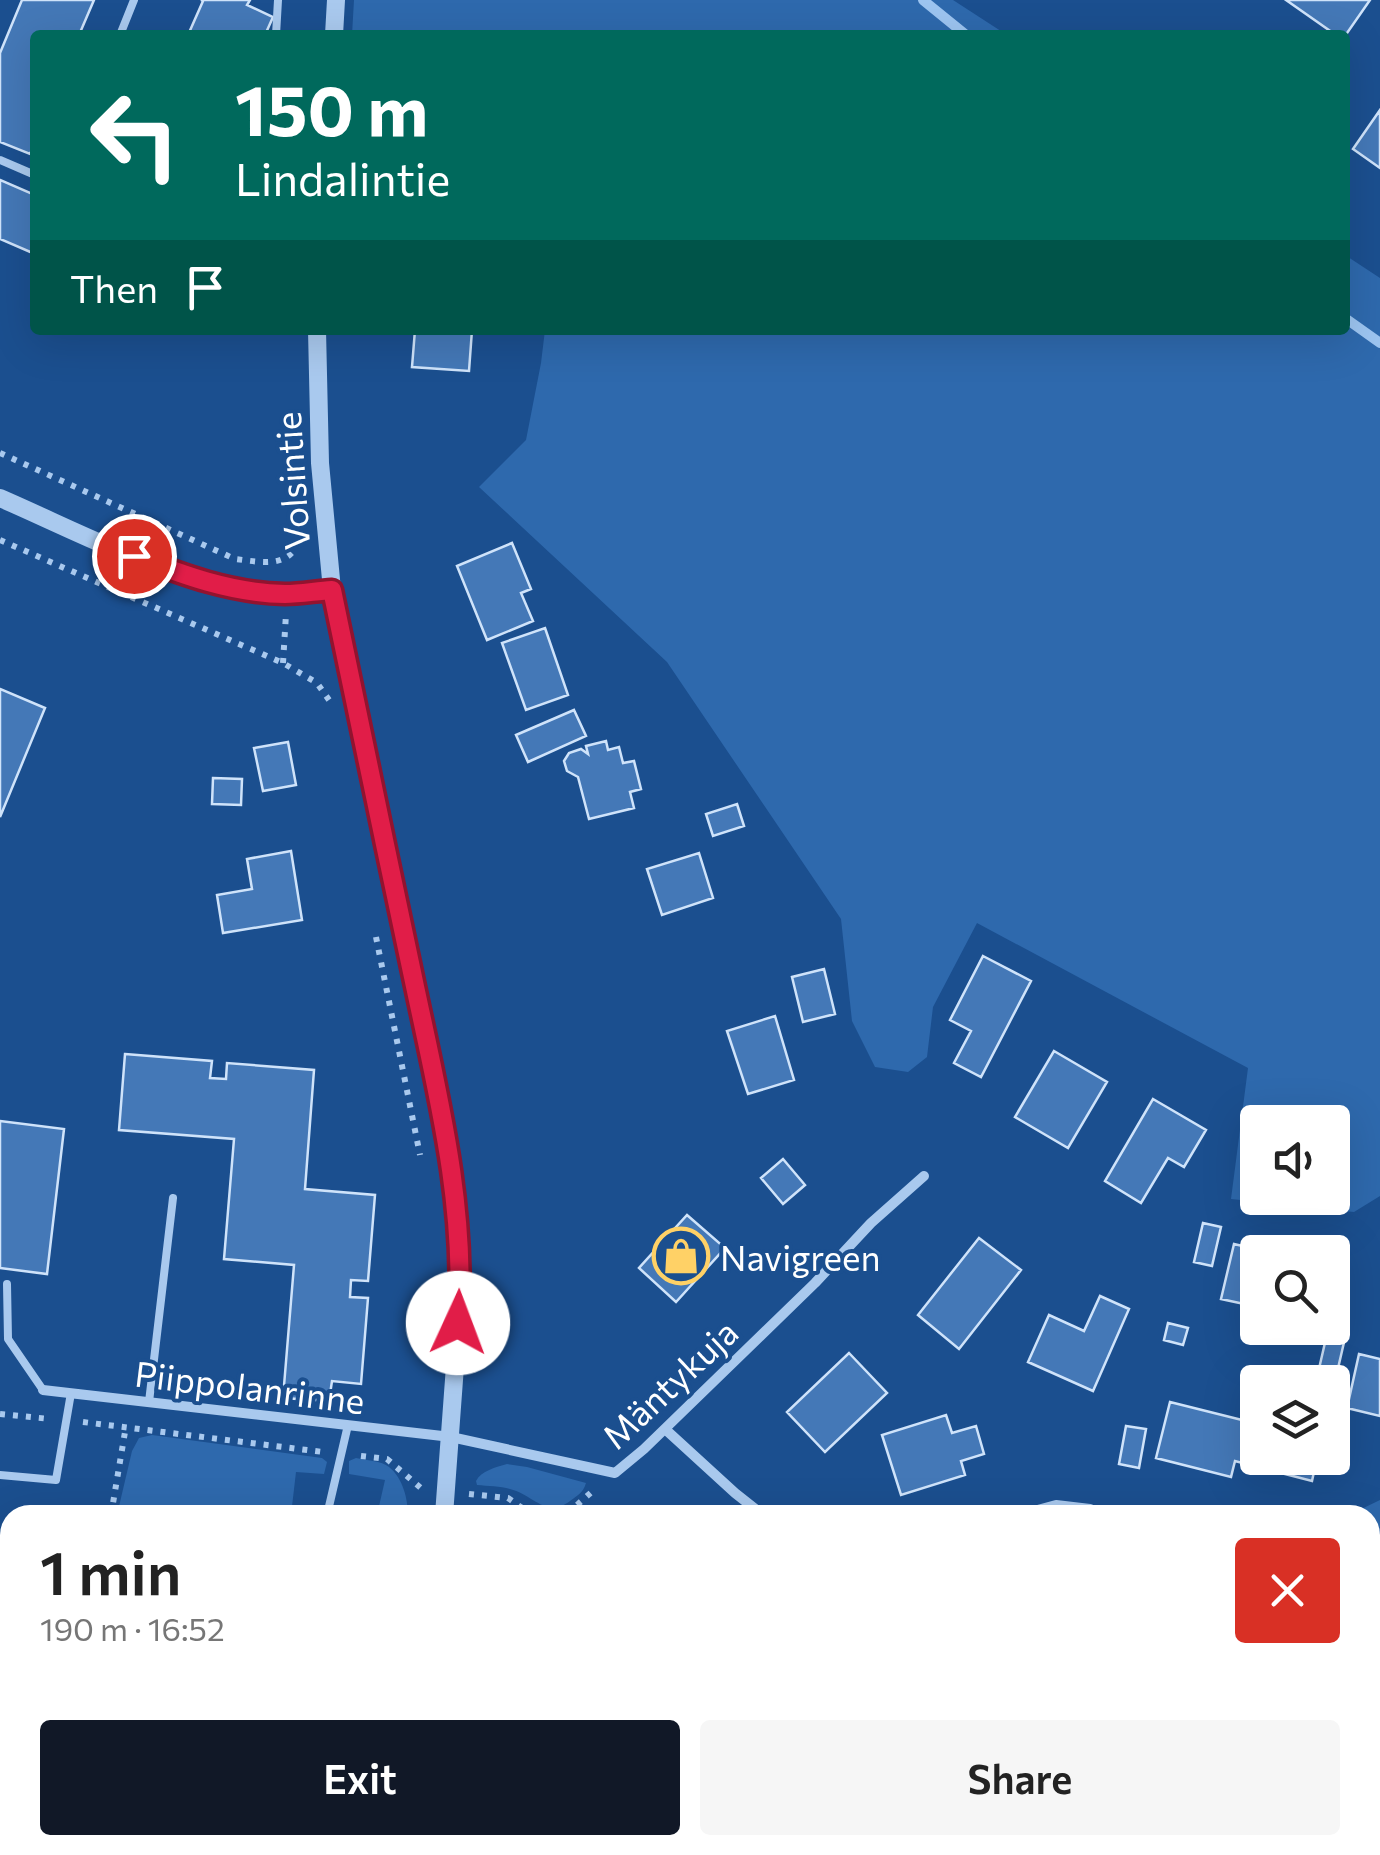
<!DOCTYPE html>
<meta charset="utf-8">
<style>
body{margin:0;font-family:Commissioner,sans-serif;background:#f6f6f6;color:#222;height:100vh;display:flex;flex-direction:column;font-size:38px;white-space:nowrap}
*{box-sizing:border-box;margin:0}
p{font-size:32px;color:#767676}
.icon{flex:none;width:55px;height:55px;fill:none;stroke:currentColor;stroke-width:2;stroke-linecap:round;stroke-linejoin:round}
.map{position:relative;flex:1;overflow:hidden}
.side{position:absolute;left:0px;top:1505px;width:1380px;height:350px;display:flex;flex-direction:column;background:#fff;border-radius:30px 30px 0 0;box-shadow:0 10px 40px #0002}
.side>*{flex:none}
.top-card{position:absolute;left:30px;top:30px;width:1320px;height:305px;border-radius:10px;box-shadow:0 10px 40px #0002;background:#00695c;color:#fff;overflow:hidden}
.buttons{position:absolute;left:1240px;top:1105px;display:grid;gap:20px}
.buttons a{display:grid;place-items:center;width:110px;height:110px;border-radius:10px;background:#fff;box-shadow:0 10px 40px #0002;font-size:50px}
.pin{position:absolute;display:grid;place-items:center;width:85px;height:85px;color:#fff;margin:-42px;border:5px solid #fff;border-radius:50%;box-shadow:0 2px 10px #0007}
.me{position:absolute;width:110px;margin:-55px;rotate:2deg;stroke-linejoin:round;filter:drop-shadow(0 0 8px #0008)}
.turn{display:flex;align-items:center;gap:35px;height:210px;padding:0 40px;font-size:45px}
.turn .icon{width:130px;height:130px;stroke-width:2.5}
.turn b{display:block;font-size:70px;line-height:85px}
.then{display:flex;align-items:center;height:95px;padding:0 40px;background:#0003;gap:20px;font-size:38px}
.round{display:grid;place-items:center;flex:none;width:105px;height:105px;border-radius:10px;background:#f6f6f6}
.headline{display:flex;align-items:center;justify-content:space-between;height:170px;padding:0 40px}
h1{font-size:60px;font-weight:600;line-height:75px}
.cta{display:flex;gap:20px;margin-top:auto;padding:20px 40px}
.cta a{flex:1;height:115px;border-radius:10px;background:#111827;color:#fff;font-size:40px;font-weight:600;line-height:115px;text-align:center}
.cta a+a{background:#f6f6f6;color:#222}
.map>svg:first-child{display:block}
.green{fill:#2e69ad;fill-rule:evenodd}
.lines{fill:none;stroke-linecap:round;stroke-linejoin:round}
.stream{stroke:#9cc4f0;stroke-width:10}
.building{fill:#4478b7;stroke:#cfe3fa;stroke-width:2.5}
.path{stroke:#a9c9ee;stroke-width:6;stroke-dasharray:5 8;stroke-linecap:butt}
.service{stroke:#a9c9ee;stroke-width:8}
.minor{stroke:#a9c9ee;stroke-width:10}
.tertiary{stroke:#a9c9ee;stroke-width:18}
.route-casing{stroke:#92132f;stroke-width:25}
.route{stroke:#e11d48;stroke-width:18}
.labels{text-anchor:middle;dominant-baseline:central;stroke-width:8;stroke-linejoin:round;paint-order:stroke}
.street-label{font-size:35px;fill:#fff;stroke:#1b4f8f}
.poi-label{font-size:35px;fill:#fff;stroke:#1b4f8f;text-anchor:start}
</style>
<div class="map">
<svg width="1380" height="1855" viewBox="0 0 1380 1855">
<rect width="100%" height="100%" fill="#1b4f8f"/>
<path class="green" d="M354 0H953L1007 35H352Z
M1345 255 1380 278V1196L1354 1212 1231 1199 1248 1068 977 923 933 1007 927 1057 908 1072 875 1067 852 1021 841 919 667 662 479 487 526 440 541 363 545 330H1345ZM1258 1122H1332V1198H1258Z
M152 1435 322 1458 327 1462 324 1474 296 1472 291 1515H117L132 1451 139 1438Z
M356 1458C365 1460 382 1461 389 1467 403 1478 408 1500 408 1515H377L385 1480 349 1474V1461Z
M507 1464 527 1467 586 1483C583 1493 578 1495 570 1501 546 1519 534 1495 510 1489 500 1486 488 1486 477 1485L476 1481C481 1471 496 1467 507 1464Z
M1380 1500V1855H488L489 1845H1370V1515H1349Z"/>
<g class="lines">
<path class="stream" d="M923 0 966 35
M1345 318 1380 343"/>
</g>
<path class="building" d="M22 0H94L79 35H35V143L30 154 0 142V53Z
M201 0H250L247 5 273 17 265 35H188L203 1Z
M1286 0H1370L1345 36 1336 35Z
M1380 110V168L1353 149Z
M0 180 35 195V254L0 239Z
M415 330H472L469 371 412 367Z
M512 543 531 589 521 593 533 621 487 640 457 566Z
M545 628 568 695 526 710 502 643Z
M0 689 45 708 0 817Z
M574 710 586 736 528 762 516 735Z
M606 741 608 750 619 747 623 763 634 761 641 789 630 792 634 808 589 819 578 777 567 771 564 761 569 753 581 749 588 754 586 746Z
M288 742 296 785 263 791 254 748Z
M213 778 242 779 241 805 212 804Z
M737 804 744 826 713 836 706 814Z
M291 851 302 920 223 933 217 895 252 889 247 859Z
M699 853 713 898 662 915 647 869Z
M983 956 1031 981 981 1077 954 1063 971 1031 950 1020Z
M824 969 835 1014 803 1022 792 977Z
M775 1016 794 1080 748 1094 727 1031Z
M1054 1051 1107 1082 1068 1148 1015 1117Z
M125 1054 212 1061 210 1078 226 1079 227 1063 314 1070 305 1189 375 1195 368 1281 351 1280 350 1297 368 1298 361 1384 332 1381 329 1401 283 1398 294 1265 224 1259 234 1139 119 1130Z
M1153 1099 1206 1130 1184 1167 1168 1158 1141 1203 1105 1181Z
M0 1121 64 1129 47 1274 0 1268Z
M783 1159 805 1185 783 1204 761 1178Z
M687 1215 725 1248 676 1302 639 1268Z
M1203 1223 1221 1227 1212 1266 1194 1262Z
M979 1238 1021 1270 959 1349 918 1315Z
M1234 1244 1268 1252H1258V1307L1221 1299Z
M1100 1296 1129 1309 1093 1391 1028 1362 1049 1315 1084 1331Z
M1168 1323 1188 1328 1183 1345 1164 1340Z
M1327 1334 1345 1338 1336 1377 1318 1373Z
M849 1353 887 1393 825 1452 787 1412Z
M1359 1354 1380 1359V1416L1347 1408Z
M1170 1402 1258 1424V1458H1317L1312 1481 1235 1461 1231 1477 1156 1458Z
M946 1415 952 1433 976 1426 984 1454 961 1461 965 1475 901 1495 882 1435Z
M1126 1426 1146 1429 1139 1468 1119 1464Z
M0 1547 10 1549V1683L0 1681Z
M0 1751 10 1752V1820L0 1819Z"/>
<g class="lines">
<path class="path" d="M0 453 235 559C262 562 291 570 301 536
M0 540 283 663 317 683 329 700
M283 663 286 614
M376 937 420 1155
M0 1414 50 1419
M83 1422 323 1452
M361 1456 387 1459 422 1489
M469 1494 508 1498 532 1515
M111 1515 126 1426
M554 1515 569 1512 594 1490
M1370 1555 1380 1560
M0 1723 10 1724
M235 1845 251 1855
M585 1845 587 1855
M60 1855 61 1845
M292 1855 296 1845
M383 1855 384 1845
M479 1855 481 1845
M660 1855 664 1845"/>
<path class="service" d="M120 35 134 0
M276 35 278 0
M0 160 35 175
M7 1284 8 1339 43 1390
M149 1402 173 1198
M0 1475 56 1480 71 1393
M327 1515 348 1425"/>
<path class="minor" d="M43 1390 451 1437 615 1473 644 1449 815 1283 871 1223 924 1176
M665 1429 735 1493 763 1515
M1019 1515 1056 1505 1090 1509"/>
<path class="tertiary" d="M334 35 336 0
M317 330 320 463 332 590 439 1097 457 1213 461 1285 444 1515
M0 498C88 536 188 592 285 594 300 594 316 591 332 590
M412 1855 413 1845"/>
</g>
<g class="lines">
<g class="route-casing">
<path id="route" d="M134 556C183 575 231 593 285 594 300 594 316 591 332 590 358 719 386 848 413 977 437 1091 467 1207 458 1323"/>
</g>
<use href="#route" class="route"/>
</g>
<defs>
<g id="shop-ring" transform="scale(2.875)"><circle r="9.5" fill="#1b4f8f" stroke="#ffd166" stroke-width="1.5"/><path d="M-5-2.5h2.3a2.7 3.5 0 0 1 5.4 0H5L5.5 6h-11ZM-1.5-2.5h3a1.5 2.3 0 0 0-3 0Z" fill="#ffd166"/></g>
</defs>
<g fill-rule="evenodd">
<use href="#shop-ring" x="681" y="1256"/>
</g>
<g class="labels">
<g class="street-label">
<text transform="translate(291 481) rotate(-94)">Volsintie</text>
<text transform="translate(669 1383) rotate(-43)">Mäntykuja</text>
<text transform="translate(250 1386) rotate(7)">Piippolanrinne</text>
</g>
<g class="poi-label">
<text x="720" y="1256">Navigreen</text>
</g>
</g>
</svg>
<div class="buttons">
<a><svg class="icon" aria-label="sound" viewBox="0 0 24 24"><path d="M4 9h4l5-4v14l-5-4H4zM17 9q2 3 0 6"/></svg></a>
<a><svg class="icon" aria-label="search" viewBox="0 0 24 24"><circle cx="10" cy="10" r="6"/><path d="M15 15l6 6"/></svg></a>
<a><svg class="icon" aria-label="layers" viewBox="0 0 24 24"><path d="M12 4l9 5-9 5-9-5zM3 14l9 5 9-5"/></svg></a>
</div>
<div class="pin" style="left:134px;top:556px;background:#d93025"><svg class="icon" aria-label="arrive" viewBox="0 0 24 24"><path d="M6 21V4h12l-3 4 3 4H6"/></svg></div>
<svg class="me" style="left:458px;top:1323px" viewBox="-20 -20 40 40"><circle r="19" fill="#fff"/><path d="M0-13L10 11 0 6-10 11z" fill="#e11d48"/></svg>
<div class="top-card">
<div class="turn"><svg class="icon" aria-label="left" viewBox="0 0 24 24"><path d="M17 20v-9H6M10 6l-5 5 5 5"/></svg><div><b>150 m</b>Lindalintie</div></div>
<div class="then">Then<svg class="icon" aria-label="arrive" viewBox="0 0 24 24"><path d="M6 21V4h12l-3 4 3 4H6"/></svg></div>
</div>
<section class="side">
<div class="headline"><div><h1>1 min</h1><p>190 m · 16:52</p></div><a class="round" style="background:#d93025;color:#fff"><svg class="icon" aria-label="close" viewBox="0 0 24 24"><path d="M6 6l12 12M18 6L6 18"/></svg></a></div>
<div class="cta"><a>Exit</a><a>Share</a></div>
</section>
</div>
